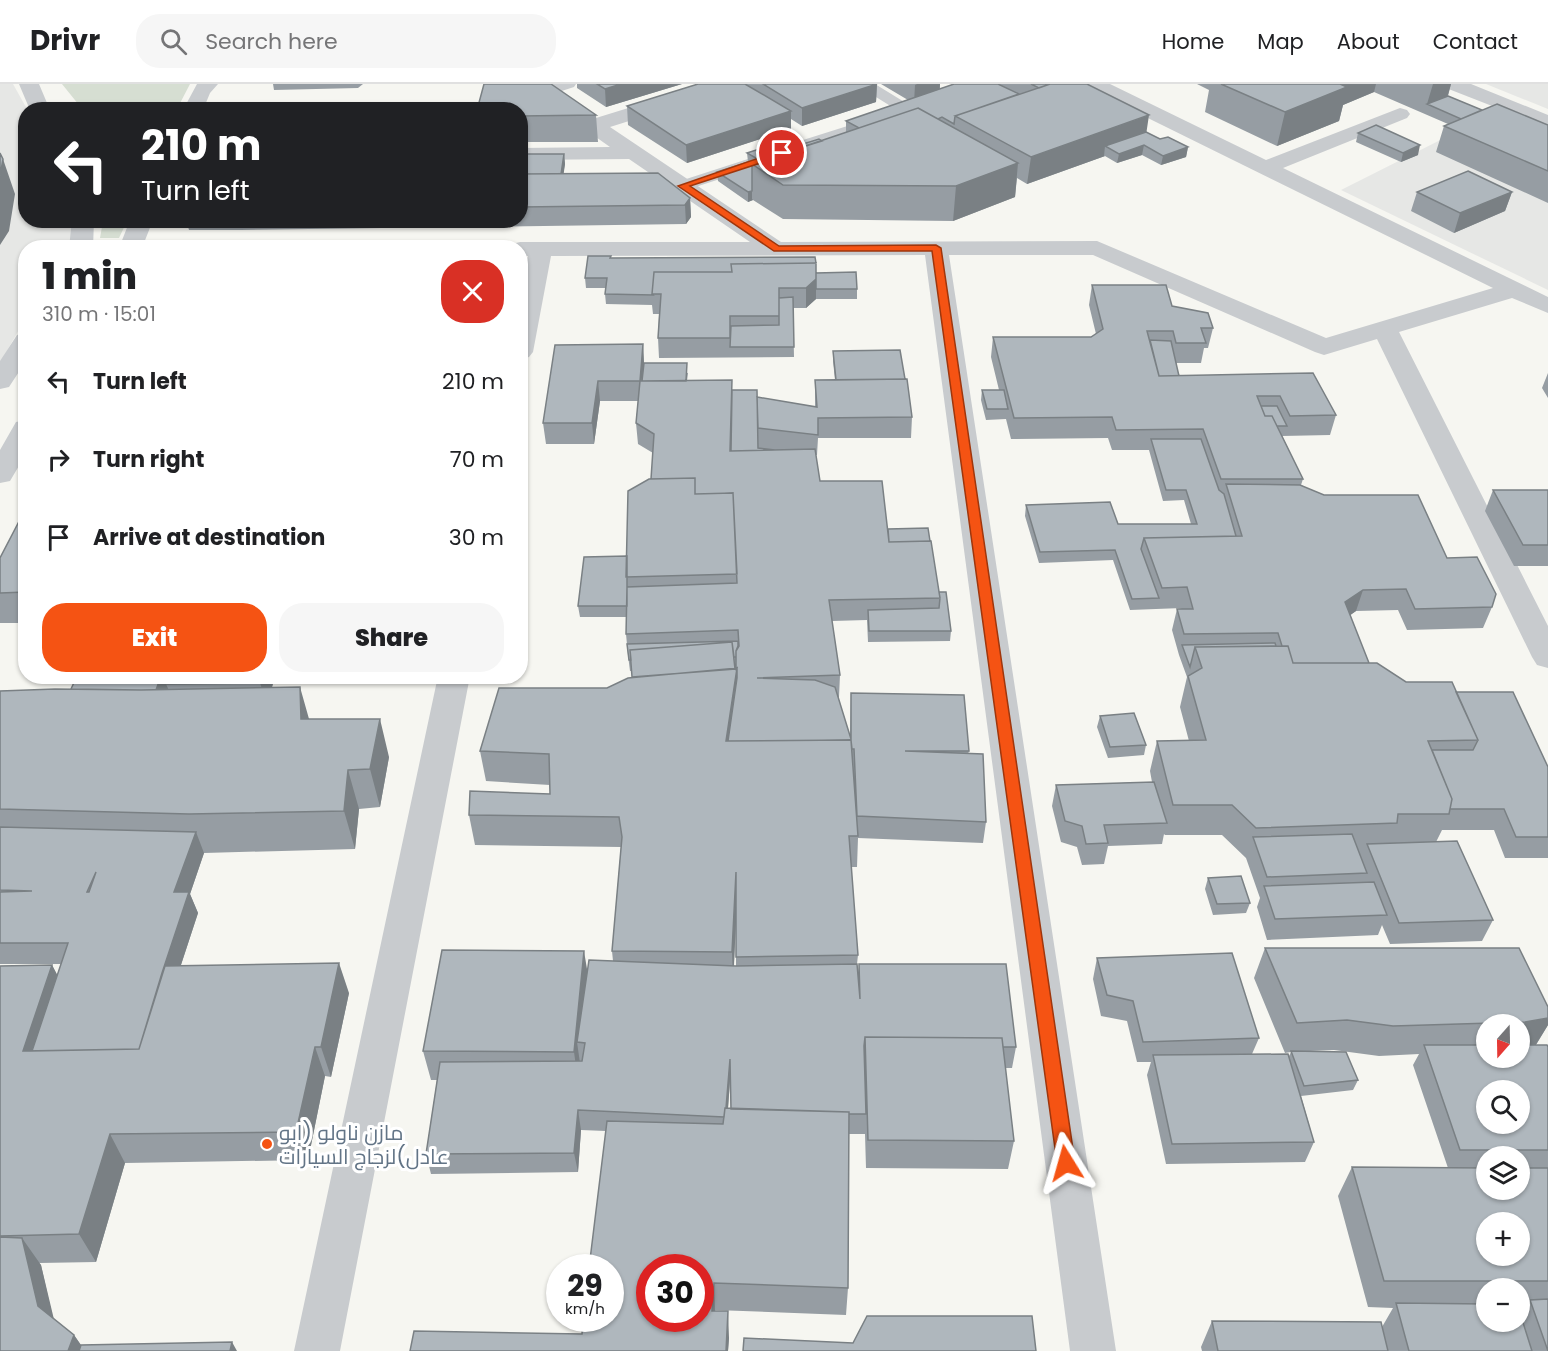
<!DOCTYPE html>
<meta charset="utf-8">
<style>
body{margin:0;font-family:Poppins,Cairo,sans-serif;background:#f6f6f6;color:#202124;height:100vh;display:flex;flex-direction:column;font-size:22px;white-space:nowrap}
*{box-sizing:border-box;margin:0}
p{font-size:20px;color:#757577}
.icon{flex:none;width:33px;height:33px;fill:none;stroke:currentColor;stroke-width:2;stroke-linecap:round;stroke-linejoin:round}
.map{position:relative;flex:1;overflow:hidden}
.panel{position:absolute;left:18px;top:156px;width:510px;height:444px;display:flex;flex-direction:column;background:#fff;border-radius:24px;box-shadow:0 2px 4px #0004}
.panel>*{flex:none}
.guide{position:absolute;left:18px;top:18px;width:510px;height:126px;border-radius:24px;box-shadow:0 2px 4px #0004;background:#202124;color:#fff;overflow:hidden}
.needle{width:39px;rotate:200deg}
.tools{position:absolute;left:1476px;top:930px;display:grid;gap:12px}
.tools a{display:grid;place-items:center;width:54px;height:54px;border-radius:50%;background:#fff;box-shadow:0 2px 4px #0004;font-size:30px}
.speed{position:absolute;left:546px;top:1170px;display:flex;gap:12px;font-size:30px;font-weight:700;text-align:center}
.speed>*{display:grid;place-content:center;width:78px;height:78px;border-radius:50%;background:#fff;box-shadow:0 2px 4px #0004;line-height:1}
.speed small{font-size:15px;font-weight:400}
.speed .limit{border:9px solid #d22;background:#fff;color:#111}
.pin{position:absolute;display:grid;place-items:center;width:51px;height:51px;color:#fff;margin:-26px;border:3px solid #fff;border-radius:50%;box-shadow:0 2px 6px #0007}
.me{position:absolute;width:66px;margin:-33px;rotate:352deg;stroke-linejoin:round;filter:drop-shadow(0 0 4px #0008)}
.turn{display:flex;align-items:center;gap:21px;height:126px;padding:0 24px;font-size:27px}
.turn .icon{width:78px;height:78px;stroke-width:2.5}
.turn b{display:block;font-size:42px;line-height:51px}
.round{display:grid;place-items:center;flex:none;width:63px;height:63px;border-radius:24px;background:#f6f6f6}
.headline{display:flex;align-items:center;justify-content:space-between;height:102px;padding:0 24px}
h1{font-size:36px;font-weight:800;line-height:45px}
.action{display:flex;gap:12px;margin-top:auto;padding:12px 24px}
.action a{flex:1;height:69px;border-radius:24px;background:#f55313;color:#fff;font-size:24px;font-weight:800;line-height:69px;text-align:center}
.action a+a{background:#f6f6f6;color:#202124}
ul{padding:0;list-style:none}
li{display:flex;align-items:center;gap:18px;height:78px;padding:0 24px}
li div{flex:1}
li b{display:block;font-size:22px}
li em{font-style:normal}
header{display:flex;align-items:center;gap:36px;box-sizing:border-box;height:84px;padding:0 30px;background:#fff;border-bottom:2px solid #e0e0e0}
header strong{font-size:28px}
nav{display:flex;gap:33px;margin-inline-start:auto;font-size:21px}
.search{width:420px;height:54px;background:#f6f6f6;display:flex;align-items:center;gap:15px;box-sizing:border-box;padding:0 21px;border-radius:24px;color:#757577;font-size:22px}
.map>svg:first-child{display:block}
.built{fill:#e6e7e5}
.green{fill:#d6ded2}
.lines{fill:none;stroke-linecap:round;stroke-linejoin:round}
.lane{fill:#c8cbce;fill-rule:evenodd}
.street{fill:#c8cbce;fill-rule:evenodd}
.wall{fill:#969da3;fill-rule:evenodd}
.shaded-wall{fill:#7a8084}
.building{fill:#afb7bd;stroke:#7a8084;stroke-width:1.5;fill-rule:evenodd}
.route{fill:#f55313;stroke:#9f360c;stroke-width:1.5}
.poi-dot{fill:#f55313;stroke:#fff;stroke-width:2}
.labels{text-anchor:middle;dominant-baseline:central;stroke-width:6;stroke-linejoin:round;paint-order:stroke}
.near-poi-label{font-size:21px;fill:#627486;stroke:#fff;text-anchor:start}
</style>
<header>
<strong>Drivr</strong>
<div class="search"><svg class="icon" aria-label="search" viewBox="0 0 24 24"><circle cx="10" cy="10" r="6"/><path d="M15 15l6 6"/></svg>Search here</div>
<nav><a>Home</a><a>Map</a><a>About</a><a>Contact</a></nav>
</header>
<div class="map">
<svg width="1548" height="1267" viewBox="0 0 1548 1267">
<rect width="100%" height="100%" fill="#f6f6f1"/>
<path class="built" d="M0 0H13L27 25 26 136 83 137 67 163 26 164 25 235 0 279Z
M1486 0H1548V25Z
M1500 26 1548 47V206L1341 106Z"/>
<path class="green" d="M62 0H190L177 25 83 26Z
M103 137V136L127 137 119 154H100Z"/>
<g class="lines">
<path class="lane" d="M551 0H576L574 3 543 13 535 8 537 5Z
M855 0H875L919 27 917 31H905Z
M879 32 885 33 887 37 885 41 787 72 781 71 778 67 781 63Z
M751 74 757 75 760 79 757 83 683 107 677 106 674 102 677 98Z"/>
<path class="street" d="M19 0H39L50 26H30Z
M197 0H218L210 9 203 26H183Z
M521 0H544L596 34 706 0H737L734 4 610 43 781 158 1097 157 1326 254 1493 204 1087 4 1084 0H1110L1266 76 1400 24 1407 26 1410 30 1407 34 1283 84 1548 213V229L1512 214 1399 248 1548 542V584L1537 581 1532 573 1377 255 1324 271 1315 268 1093 171H949L1116 1267H1070L925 171 551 172 533 268 529 273 520 276V206L528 172H520V164H509L512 160 520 158H750L629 75 520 76V64L610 63Z
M1443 0H1471L1548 31V44L1446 4Z
M72 136H94L93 164H69Z
M130 136H153L142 164H119Z
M26 249V277L9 303 0 305V277L17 251Z
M26 336V370L10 397 0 399V366L16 338Z
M438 592H470L340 1267H294Z"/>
</g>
<path class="wall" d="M273 0H363L358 4 274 6Z
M577 0H682L606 23 577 4Z
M698 0H877L876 18 802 42 791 35V45L687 79 628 41 627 22Z
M881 0H940V5L954 0H1087L1146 48 1160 55 1188 63 1186 73 1161 81 1142 71 1117 79 1105 72 1027 100 1017 94 1015 113 953 137 783 135 753 116 748 118 718 97 717 88 748 78 747 69 822 57 846 49V37L908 16Z
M1197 0H1451L1448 12 1482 26 1548 41V119L1436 68 1444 42 1448 40 1374 8 1343 21 1339 37 1277 62 1205 28 1209 6Z
M478 22 596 31 598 58H520V26Z
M1358 49 1418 71 1401 78 1356 58Z
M520 70H564L565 80 563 90 690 114 691 133 686 140 241 146H189L186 136H520Z
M1417 108H1512L1505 127 1454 149 1411 127Z
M611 174 816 189 857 205V215H816L806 224H793L794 273 659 274 658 254 659 230H653L652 221 606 220 605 210 606 204H586L585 194Z
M1092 201 1172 222 1213 244 1208 264H1204L1201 279H1176L1179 292 1313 289 1336 331 1330 351 1282 352 1303 395 1301 401 1447 474 1492 523 1483 544 1407 546 1398 526 1356 527 1350 531 1369 579 1406 598 1456 608 1548 683V774H1505L1494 746H1442L1436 758 1493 836 1482 857 1390 860 1382 841 1378 851 1267 856 1257 823 1260 814 1246 774 1222 751H1165L1164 750 1162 760 1108 762 1104 780 1082 781 1077 763 1061 758 1052 722 1056 701 1152 698 1150 687 1157 657H1189L1180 623 1187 593 1179 571 1172 546 1177 525 1182 524 1130 526 1113 476 1039 479 1025 432 1026 421 1118 440H1191L1184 416 1163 417 1149 366H1112L1108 354 1011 355 1006 335 986 336 981 316 982 306H999L991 273 993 253H1091L1096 250 1089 221Z
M643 260 644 279 688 289 687 297 732 306 757 322H815V296H835L833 277V267L905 295 912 333 911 354H818L817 371H816L820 397 888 445 930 457 939 508 951 547 950 557 868 558 867 536 832 537 840 591 839 613H838L850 652 851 609 969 667 968 670 986 738 983 759 858 754 857 783H851L858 871 857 880 858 894 859 880 1016 963 1012 984H1005L1014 1057 1008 1085 866 1084 865 1050H849L848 1204 846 1231 715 1226 729 1254 728 1267H410L582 1250 606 1047 581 1046 578 1088 431 1090 426 1070 437 996H431L423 967 613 877 612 867 621 763 475 761 469 731 550 710V701L486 697 480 667 607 604 632 593V587H630L628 571 626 550V533H580L578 522 627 472 651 395 653 369 638 360 636 339 638 317H600L594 360H546L543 339ZM736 833V882H734ZM730 997 731 1025 728 1024Z
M1548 289V314L1542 304Z
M1493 406H1548V482H1514L1485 427Z
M26 424V539H0V474Z
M77 592H275L272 604 309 635 389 673 380 723 359 725 355 765 204 769 190 810 198 829 181 881 349 909 331 993 325 992 308 1076 125 1079 96 1178 39 1179 41 1181 53 1235 74 1251 81 1261 0 1267V882L52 881 57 891 61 880H0V607L71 605Z
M1100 632 1146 661 1144 671 1108 674 1097 643Z
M1208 794 1250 819 1246 829 1213 831 1205 805Z
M1265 864 1548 941 1536 961 1548 963V1267H1202L1201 1263 1212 1237 1382 1243 1393 1224 1368 1223 1338 1112 1352 1083 1448 1084 1413 981 1419 970 1379 972 1334 966 1310 967 1358 996 1353 1006 1301 1012 1314 1058 1305 1078 1166 1080 1147 991 1151 978H1137L1127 937 1101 932 1093 895 1097 874 1259 954 1252 970 1289 972 1291 968 1285 969 1254 894ZM1486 940H1520V974H1486ZM1486 1072H1520V1106H1486ZM1486 1204H1520V1224H1523L1520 1229 1486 1238Z"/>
<path class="shaded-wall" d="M621 0H682L606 23 605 5Z
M877 0 876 18 802 42V24Z
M917 0H940L939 11 914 19 915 1Z
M1330 0H1376L1374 8 1343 21 1339 37 1277 62 1285 28Z
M1433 0H1451L1445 21 1427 20Z
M791 27V45L687 79 686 61Z
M1149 31 1145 58 1105 62 1104 72H1105L1027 100 1031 73Z
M1144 61 1142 71 1117 79 1119 70Z
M1420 61 1418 71 1401 78 1403 69Z
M1188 63 1186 73 1161 81 1163 72Z
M564 70 565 80 561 109 560 99Z
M3 75 15 110 9 147 0 161V92Z
M1018 79 1015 113 953 137 956 102Z
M752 107V115L753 116 748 118V108Z
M1512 108 1505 127 1454 149 1460 129Z
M690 114 691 133 686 140 685 121Z
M816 195V215L806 224V204Z
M643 260 644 280 640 307V297Z
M598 297 600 317 594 360 592 339Z
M1363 506 1356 527 1338 540 1345 518Z
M737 584V615L730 666 726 657Z
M161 592H178L166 600 171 611 148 624Z
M262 592H275L267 620 260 599Z
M300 603 311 642 301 635Z
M380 635 389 673 380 723 370 685Z
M348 686 359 725 355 765 344 727Z
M196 748 204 769 190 810 198 829 174 902 162 889 174 808Z
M736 788 737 818 733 898 732 868Z
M584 867 589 897 577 958 580 979 578 997 574 968Z
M339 879 349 909 331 993 321 963Z
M52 881 68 911 47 975 23 967Z
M1548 934V941L1535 962 1520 966V948L1525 938Z
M315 963 325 992 308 1076 296 1048Z
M730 975V996L726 1053 725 1033Z
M578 1026 581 1046 578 1088 574 1069Z
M110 1050 125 1079 96 1178 79 1150Z
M22 1154 41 1181 57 1248 38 1222Z
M714 1199 715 1226 713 1253 712 1227Z
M728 1227 729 1254 728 1267H726Z
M74 1251 85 1267H68Z
M232 1258 237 1267H230Z"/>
<path class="building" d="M484 0H551L596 31 520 32V26H477Z
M597 0H621L605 5Z
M698 0H745L791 27 686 61 627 22Z
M763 0H877L802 24Z
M954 0H998L1019 10 955 32 954 40 942 33 938 35 918 24 859 44 846 37Z
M1031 0H1050L1039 4Z
M1050 0H1087L1149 31 1031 73 955 32Z
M1221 0H1340L1347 3 1285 28Z
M1448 12 1482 26 1461 35 1427 20Z
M1497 20 1548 41V87L1444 42Z
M478 22 477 26H383L384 23Z
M918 24 1018 79 956 102 783 101 752 80Z
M1376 41 1420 61 1403 69 1358 49Z
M1146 48 1160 55 1168 53 1188 63 1163 72 1144 61 1119 70 1105 62Z
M793 54 806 62 761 77 747 69Z
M819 55 822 57 806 62 803 60Z
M0 69 3 75 0 92Z
M520 70H564L561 90H520Z
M748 78 752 80V107L748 108 717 88Z
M1468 87 1512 108 1460 129 1417 108Z
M658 89 690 114 685 121 520 123V90Z
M588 172H611L610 174 815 173 816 179 731 180 732 188H654L652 210 653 211 605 210 607 194H585Z
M816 179V195L806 204H779V232H730V254H658L661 210H652L654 188H732L731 180Z
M856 188 857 205H816V189Z
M1092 201H1166L1172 222 1208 229 1213 244H1201L1206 259H1176L1173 247H1147L1159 292 1313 289 1336 331 1290 332 1280 312H1257L1265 332H1272L1303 395H1221L1203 345 1116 346 1112 333 1014 334 993 253H1091L1103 245Z
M793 213 794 263H730L731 242 779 241V214Z
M1150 256 1171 257 1179 292H1159Z
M643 260 640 297H598L592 339H543L555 261Z
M900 266 905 295 836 296 833 267Z
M644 279H687L686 297H642Z
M907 295 912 333 818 334V351L758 344 757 313 817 323 815 296Z
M732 296 730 367 815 365 820 397H882L889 458 931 457 940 514 829 516 840 591 757 594 815 596 835 603 851 655V609L964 611 969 667H905L983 670 986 738 857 732 854 665H852L851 656 728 657 737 594V584L736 585V567L739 562 738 546 626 550 627 503 737 499 733 409 695 410V394L651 395 654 350 636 339 640 297Z
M732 306H757L758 364 775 366 731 367Z
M982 306H1004L1008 325H987Z
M1261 322H1277L1287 342H1277L1272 332H1265Z
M1151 355H1201L1219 406 1224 410 1236 452 1144 454 1141 465 1159 514 1132 515 1115 466 1040 468 1026 421 1110 418 1118 440H1197L1186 406H1166Z
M695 394V410L733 409 737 490 626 493 628 407 649 395Z
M1226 400 1300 401 1324 411H1418L1447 474 1477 473 1496 510 1492 523 1415 525 1406 505 1363 506 1345 518 1369 579H1293L1288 562H1282L1278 549 1184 550 1177 525H1193L1187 503 1162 504 1144 454 1242 452Z
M1493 406H1548V461H1523Z
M26 424V508L0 509V474Z
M928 444 930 457 889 458 888 445Z
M627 472V522H578L584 473Z
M939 508H946L951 547H869L868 526 939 524 940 514Z
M738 557V562L736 567V573H734L732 558 630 566 631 576H629L627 560Z
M732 558 735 585 632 593 630 566Z
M1275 559 1276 562 1195 563 1190 583 1182 561Z
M1288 562 1293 579H1377L1406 598H1452L1478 656 1428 657 1452 715 1449 730H1398L1397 739 1256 744 1232 721H1173L1157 657 1206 656 1188 592 1202 584 1195 563Z
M737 584 726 657 851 656 858 752H849L858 871 736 873V788L732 868 612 867 622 753 619 733 469 731 470 707 550 710 549 670 480 667 499 604H607L628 594Z
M77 592H161L156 606H141L71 605Z
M169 592H262L260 599 166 600Z
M300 603 301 635H380L370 685 348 686 344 727 189 730 0 725V607L55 605 141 606Z
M1456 608H1513L1548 683V753H1516L1504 725H1450L1452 715 1432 666H1473L1478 656Z
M1134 629 1146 661 1110 663 1100 632Z
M1154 698 1167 739 1104 741 1108 759 1086 760 1082 742 1065 737 1056 701Z
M0 743 196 748 174 808H189L162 889 139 965 32 967 68 859H0V808L32 807 0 806ZM96 788 89 808H87Z
M1352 750 1367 789 1267 793 1253 753Z
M1457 757 1493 836 1399 839 1367 760Z
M1241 792 1250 819 1217 820 1208 794Z
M1374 798 1387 831 1275 835 1264 802Z
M1265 864H1519L1548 923V934L1525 938 1393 942 1347 936 1297 939Z
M442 866 584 867 574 968 423 967Z
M1232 869 1259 954 1143 958 1133 917 1107 911 1097 874Z
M589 876 736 882 857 880 860 915 859 880H1006L1016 963H1003L1002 954 865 953 864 962 866 1030H849V1028L731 1025 730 975 726 1024H725L724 1033 578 1026 574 1069 426 1070 440 978 582 977 585 959 577 958Z
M339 879 321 963H315L296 1048 110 1050 79 1150 0 1152V882L52 881 23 967 139 965 165 882Z
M865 953 1002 954 1014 1057 868 1056Z
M1424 961H1486V974H1520V961H1547L1548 963V1066H1460ZM1486 1006H1520V1040H1486Z
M1291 967 1346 968 1358 996 1304 1002Z
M1288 970 1314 1058 1172 1060 1153 971Z
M725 1024 849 1028 848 1204 714 1199 712 1227H728L726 1267H410L414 1247 582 1250 583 1234H610V1184H589L607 1037 723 1040ZM650 1184H700V1234H650Z
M1352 1083 1486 1084V1106H1520V1084H1548V1197H1384ZM1486 1138H1520V1172H1486Z
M0 1153 22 1154 38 1222 74 1251 68 1267H0Z
M1548 1215V1267L1530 1216Z
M1396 1219 1486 1220V1238H1520V1229L1532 1267H1409Z
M867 1232H1032L1036 1267H743L744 1254 853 1259Z
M1212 1237 1381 1238 1388 1267H1218Z
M232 1258 230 1267H79L81 1261Z"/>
<path class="route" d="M782 66 785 67V71L690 102 779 162 936 161 941 164 1075 1079 1072 1085 1066 1087 1060 1085 1057 1079 932 167H774L678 102Z"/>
<circle class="poi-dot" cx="267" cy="1060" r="6"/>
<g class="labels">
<g class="near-poi-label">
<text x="279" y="1048">مازن ناولو (ابو<tspan x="279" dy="24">عادل)لزجاج السيارات</tspan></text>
</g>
</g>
</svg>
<div class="tools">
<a><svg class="needle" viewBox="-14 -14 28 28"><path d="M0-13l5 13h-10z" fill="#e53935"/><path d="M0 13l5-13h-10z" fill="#757577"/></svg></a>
<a><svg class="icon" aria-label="search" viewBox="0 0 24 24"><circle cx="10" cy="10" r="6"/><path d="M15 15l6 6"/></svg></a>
<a><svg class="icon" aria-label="layers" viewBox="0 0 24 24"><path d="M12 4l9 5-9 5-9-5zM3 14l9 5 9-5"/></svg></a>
<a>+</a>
<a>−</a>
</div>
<div class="speed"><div>29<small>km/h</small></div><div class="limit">30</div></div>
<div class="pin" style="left:782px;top:69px;background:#d93025"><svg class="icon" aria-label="arrive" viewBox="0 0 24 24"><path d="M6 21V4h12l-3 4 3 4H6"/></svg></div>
<svg class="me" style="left:1066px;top:1079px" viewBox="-20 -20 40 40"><path d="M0-17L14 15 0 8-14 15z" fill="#f55313" stroke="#fff" stroke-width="4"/></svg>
<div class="guide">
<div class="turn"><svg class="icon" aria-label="left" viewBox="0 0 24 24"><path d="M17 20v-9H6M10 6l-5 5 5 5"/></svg><div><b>210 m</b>Turn left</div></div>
</div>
<section class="panel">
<div class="headline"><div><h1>1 min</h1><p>310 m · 15:01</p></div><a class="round" style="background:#d93025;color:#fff"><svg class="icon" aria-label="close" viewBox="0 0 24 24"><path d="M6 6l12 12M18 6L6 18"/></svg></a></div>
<ul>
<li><svg class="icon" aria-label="left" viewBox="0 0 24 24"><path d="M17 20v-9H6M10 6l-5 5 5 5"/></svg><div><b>Turn left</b></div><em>210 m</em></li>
<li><svg class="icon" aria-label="right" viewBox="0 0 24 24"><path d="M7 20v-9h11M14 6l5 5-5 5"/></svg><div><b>Turn right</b></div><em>70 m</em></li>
<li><svg class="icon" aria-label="arrive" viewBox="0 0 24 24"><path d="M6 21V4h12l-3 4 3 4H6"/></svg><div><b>Arrive at destination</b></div><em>30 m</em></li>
</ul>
<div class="action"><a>Exit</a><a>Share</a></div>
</section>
</div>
